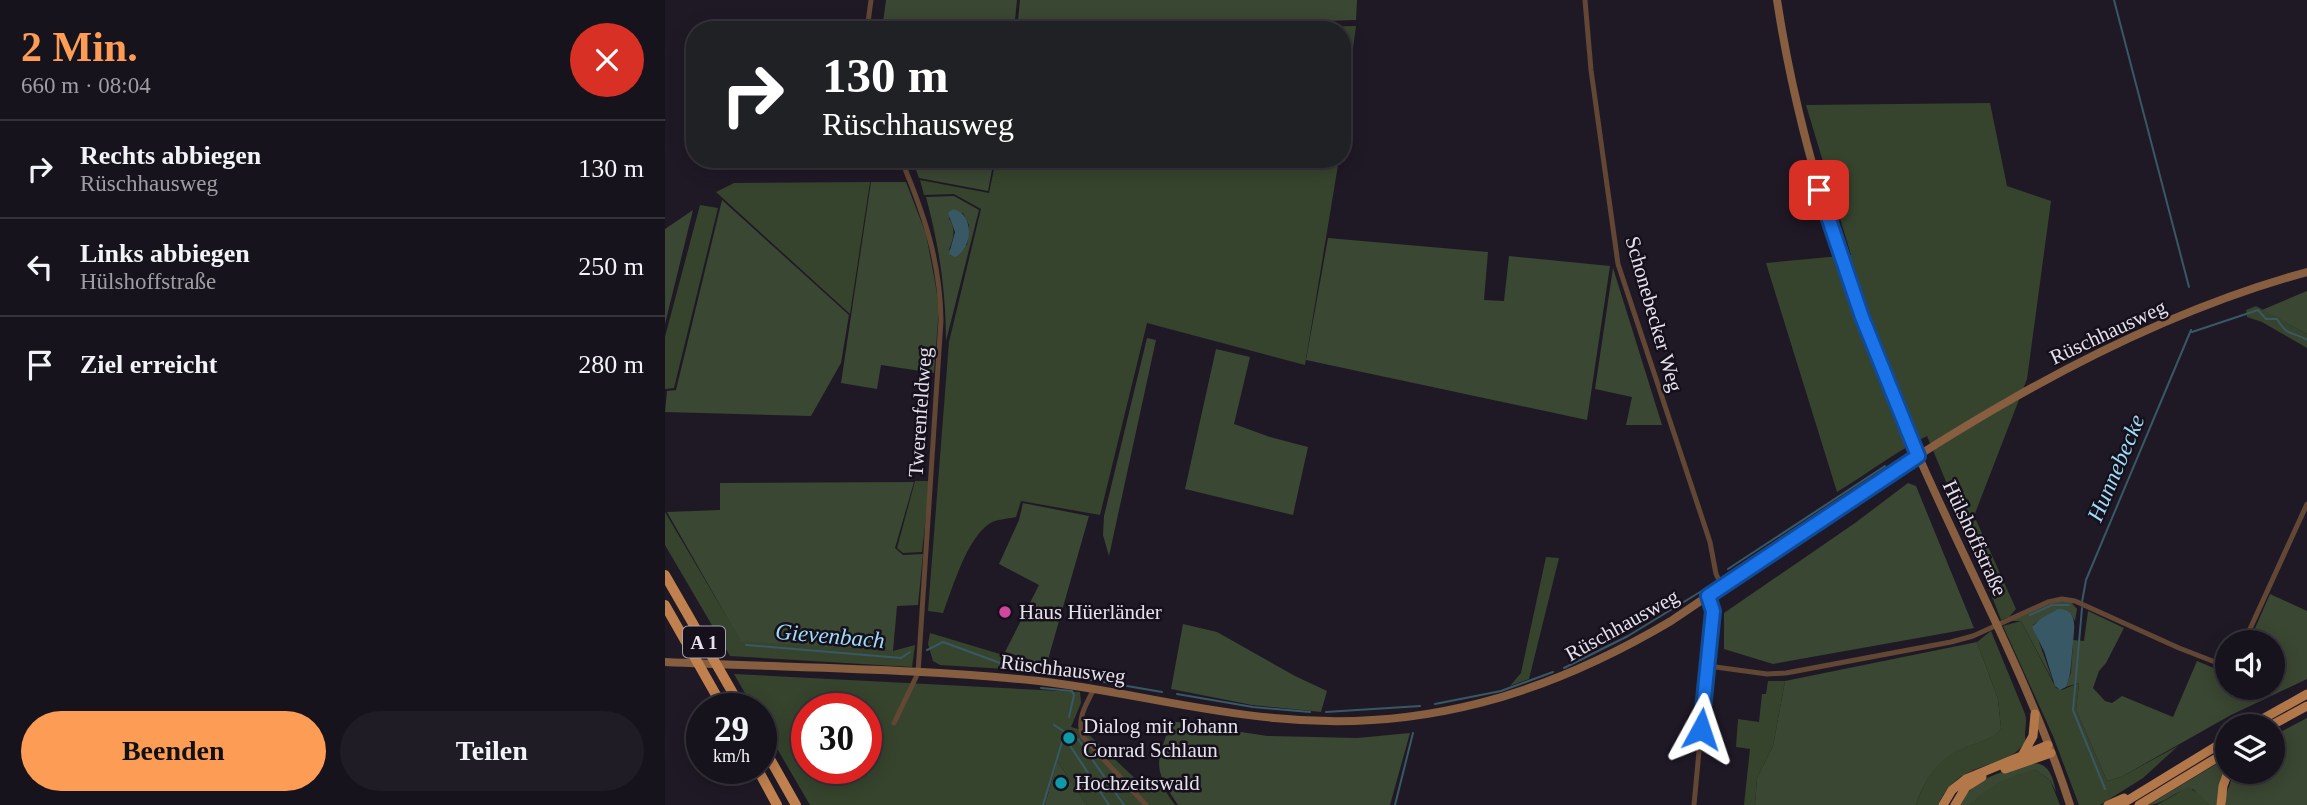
<!DOCTYPE html>
<html lang="de">
<meta charset="utf-8">
<style>
body{margin:0;font-family:Georgia,serif;background:#201c25;color:#f1f3f6;height:100vh;display:flex;flex-direction:column;font-size:26px;white-space:nowrap}
*{box-sizing:border-box;margin:0}
p{font-size:23px;color:#9e9ea3}
.icon{flex:none;width:38px;height:38px;fill:none;stroke:currentColor;stroke-width:2;stroke-linecap:round;stroke-linejoin:round}
.map{position:relative;flex:1;overflow:hidden}
.side{display:flex;flex-direction:column;background:#17131c;width:665px}
.side>*{flex:none}
.guide{position:absolute;left:21px;top:21px;width:665px;height:147px;border-radius:28px;box-shadow:0 4px 18px #0003,0 0 0 2px #36323b;background:#202124;color:#fff;overflow:hidden}
.buttons{position:absolute;left:1550px;top:630px;display:grid;gap:14px}
.buttons a{display:grid;place-items:center;width:70px;height:70px;border-radius:50%;background:#17131c;box-shadow:0 4px 18px #0003,0 0 0 2px #36323b;font-size:35px}
.speed{position:absolute;left:21px;top:693px;display:flex;gap:14px;font-size:35px;font-weight:700;text-align:center}
.speed>*{display:grid;place-content:center;width:91px;height:91px;border-radius:50%;background:#17131c;box-shadow:0 4px 18px #0003,0 0 0 2px #36323b;line-height:1}
.speed small{font-size:18px;font-weight:400}
.speed .limit{border:10px solid #d22;background:#fff;color:#111}
.pin{position:absolute;display:grid;place-items:center;width:60px;height:60px;color:#fff;margin:-30px;border-radius:14px;box-shadow:0 4px 10px #0006}
.me{position:absolute;width:77px;margin:-38px;rotate:5deg;stroke-linejoin:round;filter:drop-shadow(0 0 5px #0008)}
.turn{display:flex;align-items:center;gap:24px;height:147px;padding:0 21px;font-size:32px}
.turn .icon{width:91px;height:91px;stroke-width:2.5}
.turn b{display:block;font-size:49px;line-height:60px}
.round{display:grid;place-items:center;flex:none;width:74px;height:74px;border-radius:37px;background:#201c25}
.summary{display:flex;align-items:center;justify-content:space-between;height:119px;padding:0 21px}
h1{font-size:42px;font-weight:700;line-height:52px;color:#fd9d55}
.primary-button{display:flex;gap:14px;margin-top:auto;padding:14px 21px}
.primary-button a{flex:1;height:80px;border-radius:42px;background:#fd9d55;color:#111;font-size:28px;font-weight:700;line-height:80px;text-align:center}
.primary-button a+a{background:#201c25;color:#f1f3f6}
ul{padding:0;list-style:none}
li{display:flex;align-items:center;gap:21px;height:98px;padding:0 21px;border-top:2px solid #36323b}
li div{flex:1}
li b{display:block;font-size:26px}
li em{font-style:normal}
main{display:flex;flex:1;min-height:0}
.map>svg:first-child{display:block}
.green{fill:#3a4732;fill-rule:evenodd}
.forest{fill:#36442d;fill-rule:evenodd}
.water{fill:#385865}
.lines{fill:none;stroke-linecap:round;stroke-linejoin:round}
.stream{stroke:#385865;stroke-width:2}
.minor{stroke:#614734;stroke-width:5}
.secondary{stroke:#875e3f;stroke-width:8}
.trunk{stroke:#b2784a;stroke-width:9}
.motorway{stroke:#c0814e;stroke-width:10}
.route-casing{stroke:#114b97;stroke-width:18}
.route{stroke:#1a73e8;stroke-width:12}
.hotel-dot{fill:#d1479c;stroke:#15101c;stroke-width:2.5}
.culture-dot{fill:#0f9aa8;stroke:#15101c;stroke-width:2.5}
.labels{text-anchor:middle;dominant-baseline:central;stroke-width:5;stroke-linejoin:round;paint-order:stroke}
.shield{fill:#15101c;stroke:#a7a3ad;stroke-width:2}
.shield-label{font-size:19px;font-weight:bold;fill:#e6e2eb}
.street-label{font-size:21px;fill:#e6e2eb;stroke:#15101c}
.poi-label{font-size:21px;fill:#e6e2eb;stroke:#15101c;text-anchor:start}
.water-label{font-size:23px;font-style:italic;fill:#9eddf7;stroke:#15101c}
</style>
<main>
<section class="side">
<div class="summary"><div><h1>2 Min.</h1><p>660 m · 08:04</p></div><a class="round" style="background:#d93025;color:#fff"><svg class="icon" aria-label="close" viewBox="0 0 24 24"><path d="M6 6l12 12M18 6L6 18"/></svg></a></div>
<ul>
<li><svg class="icon" aria-label="right" viewBox="0 0 24 24"><path d="M7 20v-9h11M14 6l5 5-5 5"/></svg><div><b>Rechts abbiegen</b><p>Rüschhausweg</p></div><em>130 m</em></li>
<li><svg class="icon" aria-label="left" viewBox="0 0 24 24"><path d="M17 20v-9H6M10 6l-5 5 5 5"/></svg><div><b>Links abbiegen</b><p>Hülshoffstraße</p></div><em>250 m</em></li>
<li><svg class="icon" aria-label="arrive" viewBox="0 0 24 24"><path d="M6 21V4h12l-3 4 3 4H6"/></svg><div><b>Ziel erreicht</b></div><em>280 m</em></li>
</ul>
<div class="primary-button"><a>Beenden</a><a>Teilen</a></div>
</section>
<div class="map">
<svg width="1642" height="805" viewBox="0 0 1642 805">
<rect width="100%" height="100%" fill="#1f1926"/>
<path class="green" d="M221 0H352L349 30H217Z
M355 0H692L691 20 471 27 470 30H352Z
M247 159H329L323 191 254 178Z
M206 182H241L261 234 270 282 274 308 269 373 216 365 212 389 176 383Z
M289 196 314 210 281 341C281 292 274 245 261 197ZM298 213 304 225 302 245 284 250C289 237 291 230 284 218Z
M57 200 184 315 176 363 146 416 0 412 2 391 11 390Z
M28 210 0 324V229Z
M663 238 823 252 819 300 839 301 844 256 945 266 922 420 641 360Z
M948 268 997 425H961L967 397 930 389Z
M1642 291V334L1597 310Z
M482 338 491 340 444 556 438 535 439 516Z
M551 349 585 357 569 424 605 437 643 447 628 515 520 489Z
M249 482 230 548 238 555 258 554 253 605 232 606 228 651 76 642 2 512 55 510V483Z
M1243 483 1251 486 1309 628 1108 664 1059 649V613L1190 523Z
M358 503 424 516 380 670 361 658 340 652 374 585 334 564 354 520Z
M1605 594 1642 611V679L1566 715 1456 777 1442 781 1411 710 1414 683 1401 687 1406 672 1408 640 1419 641 1423 611 1459 628 1441 663 1434 671 1428 688 1440 701 1447 703 1457 696 1508 717 1532 661 1563 674V688H1608V642H1584Z
M1396 601 1406 602 1412 609 1410 621 1406 614 1377 618 1368 625 1388 681 1356 621H1345L1381 605Z
M518 624 552 632 630 676 662 691 656 712 587 705 506 689Z
M1312 642 1333 699 1336 728C1330 740 1309 743 1297 749 1274 759 1258 782 1251 805H1090L1092 778 1108 746 1120 681Z
M1642 718V805H1561V795L1569 772H1608V736Z
M506 721 602 736 692 738 745 733 725 805H513C486 765 492 765 506 721Z
M1563 757C1563 772 1556 789 1553 805H1544L1528 789C1511 788 1500 805 1483 805Z
M392 761 422 805H380Z
M1366 763C1384 762 1388 777 1391 792L1385 780 1371 770 1366 771 1328 787 1304 805H1293C1312 775 1334 774 1366 763Z"/>
<path class="forest" d="M691 26 677 131V30H492Z
M1325 103 1342 186 1386 201 1362 379 1309 516 1297 520 1262 436C1230 452 1202 474 1172 492L1101 263 1186 255 1141 105Z
M331 159H674L640 365 482 323 435 515 356 501 351 517C342 519 331 519 324 524 301 540 288 587 278 613L263 611 284 342 316 209 289 194 259 195 255 180 324 193Z
M205 182 185 314 51 192 69 183Z
M35 205 53 208 9 388 0 389V337Z
M1591 306 1642 334V348L1597 322 1582 317 1581 310Z
M250 481H265L257 552 238 553 232 548Z
M0 512 76 641 228 651 250 645 247 667 65 656 0 545Z
M1311 520 1351 609 1344 617 1336 620 1299 525Z
M881 557 894 558 864 679 845 686 856 673Z
M1356 621 1391 688 1397 690 1414 683 1411 710 1442 781 1456 777 1513 746 1478 778 1435 805H1414L1388 736 1338 626Z
M1326 631 1360 714C1363 723 1358 732 1361 741 1340 774 1296 755 1273 805H1251C1258 782 1274 759 1296 749 1309 743 1329 740 1336 728L1333 699 1312 642Z
M265 633 358 661 372 671 275 665 268 661 263 644Z
M69 674 415 692 416 703 406 727 420 731 477 785H496L510 805H422L392 761 380 805H145L96 721V709H89ZM142 709H201V768H142Z
M1103 681H1120L1108 746 1092 778 1090 805H1079L1085 749 1071 747 1073 719 1094 722 1097 694H1101Z
M1371 770 1385 780 1395 805H1304C1320 789 1348 772 1371 770Z
M1523 787 1536 795 1544 805H1492Z"/>
<path class="water" d="M288 209C310 214 308 248 290 257L284 254 290 232 283 213Z
M1393 609C1414 609 1409 629 1408 643 1406 659 1407 673 1401 687L1395 690 1390 686 1379 651 1367 627 1375 619Z"/>
<g class="lines">
<path class="stream" d="M1449 0 1524 287
M1527 332 1593 310 1601 319H1612C1624 338 1625 330 1642 340
M1063 569 1220 466
M1417 602 1421 580 1526 330
M1417 608 1408 710 1440 789
M1365 615 1387 605H1404
M81 645 236 658 245 652
M262 650 278 642 346 667 427 680
M899 668 963 636 1040 589
M439 682 497 692
M376 688 407 691 409 695 404 717
M512 694 588 707 645 712
M770 704 836 691 888 672
M661 712 755 706
M413 739 459 805
M404 744 444 805
M378 805 400 732 389 725
M730 805 748 733"/>
<path class="minor" d="M920 0 926 70 953 264 1045 542 1051 574 1057 586
M202 30 206 0
M1579 642 1642 504
M1043 666 1102 674 1121 673 1286 642 1308 636 1383 602 1397 599 1410 601 1514 648 1563 667
M429 689C421 704 411 720 418 737L481 805
M229 723 253 673 276 320C275 260 259 214 236 159
M1029 805 1047 611 1043 596"/>
<path class="secondary" d="M1112 0C1136 158 1189 309 1253 455 1304 571 1366 684 1405 805
M0 662C124 668 250 668 374 681 453 690 530 711 609 718 755 733 881 695 1006 621 1205 487 1407 336 1642 272"/>
<path class="trunk" d="M1585 726 1642 694
M1605 726 1642 706
M1358 754 1368 736 1370 714
M1340 769 1386 753
M1278 805 1287 790 1301 779 1383 745
M1290 805 1301 787 1317 777
M1443 805 1459 798
M1455 805 1563 739
M1474 805 1563 751
M1556 805 1558 786 1563 772"/>
<path class="motorway" d="M0 575 77 709
M0 605 59 709
M96 743 131 805
M92 768 112 805"/>
</g>
<g class="lines">
<g class="route-casing">
<path id="route" d="M1036 729 1048 611 1043 596 1253 456 1197 317 1154 190"/>
</g>
<use href="#route" class="route"/>
</g>
<circle class="hotel-dot" cx="340" cy="612" r="7"/>
<g class="culture-dot">
<circle cx="404" cy="738" r="7"/>
<circle cx="396" cy="783" r="7"/>
</g>
<g class="labels">
<rect class="shield" x="18" y="626.5" width="42" height="31" rx="5"/>
<g class="shield-label">
<text x="39" y="642">A 1</text>
</g>
<g class="street-label">
<text transform="translate(989 314) rotate(74)">Schonebecker Weg</text>
<text transform="translate(1443 332) rotate(-25)">Rüschhausweg</text>
<text transform="translate(255 412) rotate(-86)">Twerenfeldweg</text>
<text transform="translate(1310 538) rotate(65)">Hülshoffstraße</text>
<text transform="translate(957 625) rotate(-29)">Rüschhausweg</text>
<text transform="translate(398 669) rotate(7)">Rüschhausweg</text>
</g>
<g class="poi-label">
<text x="354" y="612">Haus Hüerländer</text>
<text x="418" y="726">Dialog mit Johann<tspan x="418" dy="24">Conrad Schlaun</tspan></text>
<text x="410" y="783">Hochzeitswald</text>
</g>
<g class="water-label">
<text transform="translate(1451 468) rotate(-67)">Hunnebecke</text>
<text transform="translate(165 636) rotate(5)">Gievenbach</text>
</g>
</g>
</svg>
<div class="buttons">
<a><svg class="icon" aria-label="sound" viewBox="0 0 24 24"><path d="M4 9h4l5-4v14l-5-4H4zM17 9q2 3 0 6"/></svg></a>
<a><svg class="icon" aria-label="layers" viewBox="0 0 24 24"><path d="M12 4l9 5-9 5-9-5zM3 14l9 5 9-5"/></svg></a>
</div>
<div class="speed"><div>29<small>km/h</small></div><div class="limit">30</div></div>
<div class="pin" style="left:1154px;top:190px;background:#d93025"><svg class="icon" aria-label="arrive" viewBox="0 0 24 24"><path d="M6 21V4h12l-3 4 3 4H6"/></svg></div>
<svg class="me" style="left:1036px;top:729px" viewBox="-20 -20 40 40"><path d="M0-17L14 15 0 8-14 15z" fill="#1a73e8" stroke="#fff" stroke-width="4"/></svg>
<div class="guide">
<div class="turn"><svg class="icon" aria-label="right" viewBox="0 0 24 24"><path d="M7 20v-9h11M14 6l5 5-5 5"/></svg><div><b>130 m</b>Rüschhausweg</div></div>
</div>
</div>
</main>
